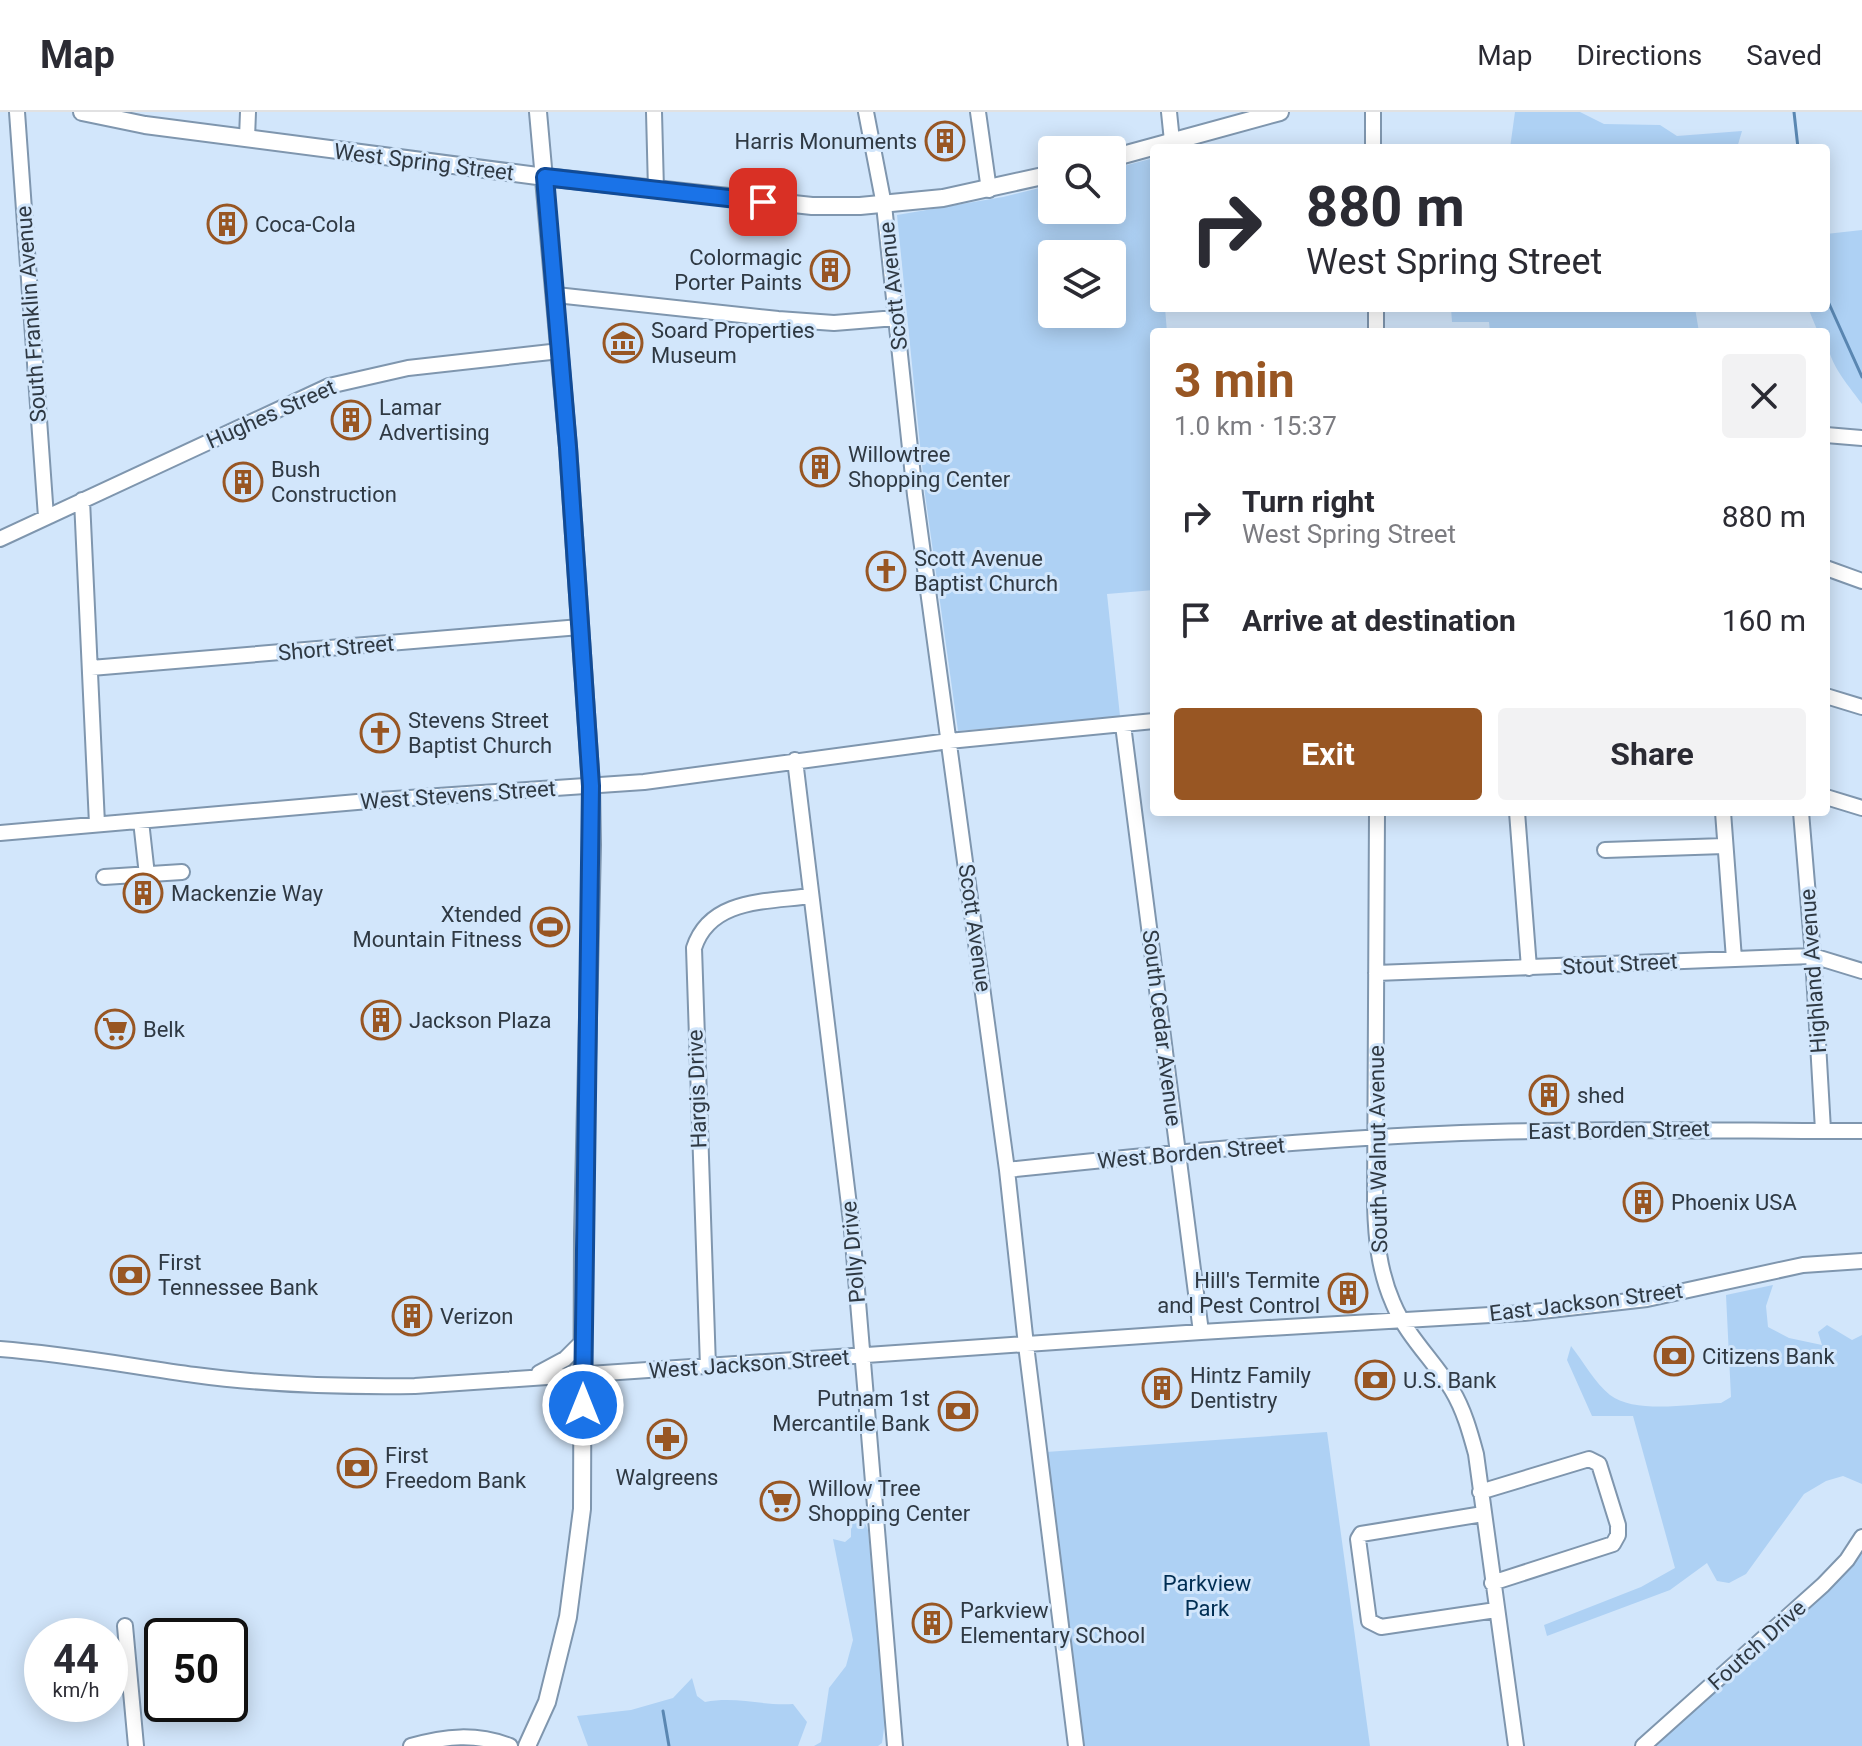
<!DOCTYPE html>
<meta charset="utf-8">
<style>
body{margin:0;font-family:Roboto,sans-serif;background:#f2f2f3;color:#2b2b33;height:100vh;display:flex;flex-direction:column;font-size:30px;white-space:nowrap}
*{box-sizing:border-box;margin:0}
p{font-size:26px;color:#7c7c81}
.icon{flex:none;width:44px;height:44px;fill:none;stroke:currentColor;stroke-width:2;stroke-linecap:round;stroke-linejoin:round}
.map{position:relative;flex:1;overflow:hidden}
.drawer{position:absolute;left:1150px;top:216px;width:680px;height:488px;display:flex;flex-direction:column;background:#fff;border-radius:8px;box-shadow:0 4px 20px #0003}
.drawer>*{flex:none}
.guide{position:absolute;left:1150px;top:32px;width:680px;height:168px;border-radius:8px;box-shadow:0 4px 20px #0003;background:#fff;color:#2b2b33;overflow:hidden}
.controls{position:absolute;left:1038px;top:24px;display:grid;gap:16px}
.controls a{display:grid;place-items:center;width:88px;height:88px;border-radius:8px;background:#fff;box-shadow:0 4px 20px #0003;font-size:40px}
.speed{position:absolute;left:24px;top:1506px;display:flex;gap:16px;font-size:40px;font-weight:700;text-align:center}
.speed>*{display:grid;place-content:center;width:104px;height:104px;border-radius:50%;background:#fff;box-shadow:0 4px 20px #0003;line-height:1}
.speed small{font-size:20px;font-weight:400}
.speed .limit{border:4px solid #111;border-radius:12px;background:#fff;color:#111}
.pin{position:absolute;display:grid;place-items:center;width:68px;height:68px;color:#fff;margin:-34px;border-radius:16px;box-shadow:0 4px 12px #0006}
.me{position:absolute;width:88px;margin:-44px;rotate:0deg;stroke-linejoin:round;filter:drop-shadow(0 0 6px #0008)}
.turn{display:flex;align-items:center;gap:28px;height:168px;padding:0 24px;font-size:36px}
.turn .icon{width:104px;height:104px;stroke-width:2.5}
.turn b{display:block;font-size:56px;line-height:68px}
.round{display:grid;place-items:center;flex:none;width:84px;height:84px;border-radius:8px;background:#f2f2f3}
.headline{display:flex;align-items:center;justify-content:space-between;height:136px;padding:0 24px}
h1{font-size:48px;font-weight:700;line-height:60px;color:#985623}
.primary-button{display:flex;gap:16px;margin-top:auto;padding:16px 24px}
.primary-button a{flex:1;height:92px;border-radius:8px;background:#985623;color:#fff;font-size:32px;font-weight:700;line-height:92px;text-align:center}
.primary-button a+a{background:#f2f2f3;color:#2b2b33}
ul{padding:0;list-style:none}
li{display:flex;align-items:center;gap:24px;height:104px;padding:0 24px}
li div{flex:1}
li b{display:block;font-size:30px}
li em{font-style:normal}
header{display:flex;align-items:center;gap:48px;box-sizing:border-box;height:112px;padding:0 40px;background:#fff;border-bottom:2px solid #e1e1e2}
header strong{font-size:38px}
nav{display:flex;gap:44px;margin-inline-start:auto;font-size:28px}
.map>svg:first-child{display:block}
.green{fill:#aed1f4;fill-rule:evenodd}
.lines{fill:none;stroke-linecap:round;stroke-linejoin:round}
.stream{stroke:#5a87b2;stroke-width:3}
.minor-casing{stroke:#7f96ae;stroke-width:18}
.major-casing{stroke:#7f96ae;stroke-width:20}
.minor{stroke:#fff;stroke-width:14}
.major{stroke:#fff;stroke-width:16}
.route-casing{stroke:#114b97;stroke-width:20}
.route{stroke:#1a73e8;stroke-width:14}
.labels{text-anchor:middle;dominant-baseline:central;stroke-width:6;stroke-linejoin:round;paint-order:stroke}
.poi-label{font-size:22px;fill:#2f3943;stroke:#d2e6fb;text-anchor:start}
.street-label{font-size:22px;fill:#2f3943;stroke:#d2e6fb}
.park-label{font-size:22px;fill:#002e53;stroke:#d2e6fb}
</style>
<header>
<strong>Map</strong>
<nav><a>Map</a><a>Directions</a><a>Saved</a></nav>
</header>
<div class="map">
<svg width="1862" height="1634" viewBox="0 0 1862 1634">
<rect width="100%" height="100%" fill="#d2e6fb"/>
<path class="green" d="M1515 0H1580L1604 12 1660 13 1677 24 1742 19 1737 36H1510Z
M1154 46V196H1165L1167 220H1154V478L1107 482 1120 604 958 619 925 382 897 103 1003 85 1052 73V98H1112V57ZM1052 142H1112V202H1052Z
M1862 118V292C1846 270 1826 249 1826 220H1818L1808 196H1826V122Z
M1451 196H1695L1699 220H1490L1489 210H1452Z
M1773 1173 1766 1194 1768 1215 1789 1226 1822 1233 1818 1220 1827 1213 1852 1228 1862 1223V1372L1843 1364 1826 1369 1804 1382 1746 1462 1729 1471 1717 1469 1707 1451 1670 1478 1547 1524 1544 1513 1641 1475 1675 1456 1633 1304H1592L1567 1248 1571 1234C1583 1249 1595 1271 1610 1283 1634 1302 1690 1292 1721 1291L1731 1285 1726 1183Z
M1327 1320 1370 1634H1084L1046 1340Z
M855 1403 864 1409 868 1418 885 1609 882 1631 878 1634H814L821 1630 829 1576 846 1554 853 1528 833 1427 845 1430 851 1425V1410Z
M1862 1425V1634H1642L1847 1448Z
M692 1566 697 1584 705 1590C737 1584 762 1594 793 1592L807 1610 798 1634H588L577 1604 631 1598 673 1586Z"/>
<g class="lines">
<path class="stream" d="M1794 0 1798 36
M1826 185 1862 265
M663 1599 669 1634"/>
<g class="minor-casing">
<path id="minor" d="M17 0 46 405
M654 0 656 78
M866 0 884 93 915 383 1007 1058 1026 1233 1076 1634
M978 0 989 78
M1169 0 1172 29
M1373 0V36
M247 26 248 0
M556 183 778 207 834 211 896 206
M1376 196V220
M1826 323 1862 326
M82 388 97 712
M0 427 329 274 408 256 560 239
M1826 456 1862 469
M91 556 580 515
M1826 584 1862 595
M1123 613 1201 1220
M795 648 852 1118 895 1634
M1826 685 1862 696
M1377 700 1375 1093C1376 1127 1379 1159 1393 1191 1406 1223 1434 1249 1452 1278 1464 1298 1470 1320 1476 1342L1516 1634
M1517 700 1529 856
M1723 700 1734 847
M1801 700 1813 844 1823 1018
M141 709 147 763
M0 721 380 688 644 670 949 629 1154 609
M1605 738 1724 734
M104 765 182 760
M1376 861 1813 844 1862 859
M1007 1058C1158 1042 1310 1027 1461 1021 1595 1016 1728 1019 1862 1019
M0 1237C66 1242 130 1254 195 1263 268 1273 341 1275 415 1274L1201 1220 1524 1201 1647 1187 1803 1153 1862 1149
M708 1255 694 836C710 786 767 790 811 784
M539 1261 565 1247 583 1229
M1480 1380 1589 1347 1599 1352 1618 1413V1423L1613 1432 1492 1471
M1483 1402 1361 1422 1358 1427 1369 1509 1381 1515 1496 1498
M125 1514 136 1634
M411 1634C445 1624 476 1621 510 1634
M1643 1634 1823 1473 1847 1448 1862 1425"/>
</g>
<g class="major-casing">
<path id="major" d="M82 0 145 13 545 65 812 94H860L943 86 1052 62
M1112 46 1280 0
M527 1634 547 1590 568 1505 582 1397 583 1122 592 733 591 674 568 335 538 0"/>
</g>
<use href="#minor" class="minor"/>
<use href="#major" class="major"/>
</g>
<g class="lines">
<g class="route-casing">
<path id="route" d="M583 1293 591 674 568 335 545 65 763 90"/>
</g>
<use href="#route" class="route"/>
</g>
<defs>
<g id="building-ring" transform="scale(2)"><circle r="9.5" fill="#d2e6fb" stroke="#985623" stroke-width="1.5"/><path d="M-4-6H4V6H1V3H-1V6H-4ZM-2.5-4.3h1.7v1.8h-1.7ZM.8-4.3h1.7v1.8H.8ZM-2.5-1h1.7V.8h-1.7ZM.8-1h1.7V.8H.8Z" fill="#985623"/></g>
<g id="museum-ring" transform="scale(2)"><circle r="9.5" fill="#d2e6fb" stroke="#985623" stroke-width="1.5"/><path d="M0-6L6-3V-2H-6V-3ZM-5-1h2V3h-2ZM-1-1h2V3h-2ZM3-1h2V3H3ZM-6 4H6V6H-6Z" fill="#985623"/></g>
<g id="church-ring" transform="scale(2)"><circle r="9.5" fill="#d2e6fb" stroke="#985623" stroke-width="1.5"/><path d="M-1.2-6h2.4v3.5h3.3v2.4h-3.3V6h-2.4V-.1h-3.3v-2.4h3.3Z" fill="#985623"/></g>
<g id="stadium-ring" transform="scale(2)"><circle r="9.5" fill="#d2e6fb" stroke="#985623" stroke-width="1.5"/><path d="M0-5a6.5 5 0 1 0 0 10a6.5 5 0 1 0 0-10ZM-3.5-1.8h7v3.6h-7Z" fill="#985623"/></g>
<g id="supermarket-ring" transform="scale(2)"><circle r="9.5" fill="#d2e6fb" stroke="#985623" stroke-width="1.5"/><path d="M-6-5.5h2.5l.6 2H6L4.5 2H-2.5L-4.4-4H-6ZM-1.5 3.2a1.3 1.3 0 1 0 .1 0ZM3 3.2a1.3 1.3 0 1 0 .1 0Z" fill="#985623"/></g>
<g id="bank-ring" transform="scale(2)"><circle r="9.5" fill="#d2e6fb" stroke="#985623" stroke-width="1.5"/><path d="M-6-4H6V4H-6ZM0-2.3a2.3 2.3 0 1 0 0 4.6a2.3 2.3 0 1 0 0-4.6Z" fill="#985623"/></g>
<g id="pharmacy-ring" transform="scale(2)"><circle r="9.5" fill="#d2e6fb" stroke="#985623" stroke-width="1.5"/><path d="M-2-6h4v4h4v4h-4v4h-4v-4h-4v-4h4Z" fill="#985623"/></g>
</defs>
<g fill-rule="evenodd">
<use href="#building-ring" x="945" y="29"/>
<use href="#building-ring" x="227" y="112"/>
<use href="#building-ring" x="830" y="158"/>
<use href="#museum-ring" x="623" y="231"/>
<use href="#building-ring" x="351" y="308"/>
<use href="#building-ring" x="820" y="355"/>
<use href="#building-ring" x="243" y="370"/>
<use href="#church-ring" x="886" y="459"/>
<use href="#church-ring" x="380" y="621"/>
<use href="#building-ring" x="143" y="781"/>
<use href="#stadium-ring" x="550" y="815"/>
<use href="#building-ring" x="381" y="908"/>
<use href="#supermarket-ring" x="115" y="917"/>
<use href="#building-ring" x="1549" y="983"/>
<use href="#building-ring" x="1643" y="1090"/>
<use href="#bank-ring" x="130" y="1163"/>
<use href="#building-ring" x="1348" y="1181"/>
<use href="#building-ring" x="412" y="1204"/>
<use href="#bank-ring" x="1674" y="1244"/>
<use href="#bank-ring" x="1375" y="1268"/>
<use href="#building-ring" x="1162" y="1276"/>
<use href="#bank-ring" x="958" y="1299"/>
<use href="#pharmacy-ring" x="667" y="1327"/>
<use href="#bank-ring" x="357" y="1356"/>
<use href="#supermarket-ring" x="780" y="1389"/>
<use href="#building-ring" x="932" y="1511"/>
</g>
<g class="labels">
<g class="poi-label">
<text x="917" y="29" text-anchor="end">Harris Monuments</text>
<text x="255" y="112">Coca-Cola</text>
<text x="802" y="145" text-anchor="end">Colormagic<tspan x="802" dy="25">Porter Paints</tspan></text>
<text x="651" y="218">Soard Properties<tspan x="651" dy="25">Museum</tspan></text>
<text x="379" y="295">Lamar<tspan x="379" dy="25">Advertising</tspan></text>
<text x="848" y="342">Willowtree<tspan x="848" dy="25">Shopping Center</tspan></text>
<text x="271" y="357">Bush<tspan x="271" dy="25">Construction</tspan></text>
<text x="914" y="446">Scott Avenue<tspan x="914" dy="25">Baptist Church</tspan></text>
<text x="408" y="608">Stevens Street<tspan x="408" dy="25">Baptist Church</tspan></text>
<text x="171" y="781">Mackenzie Way</text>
<text x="522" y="802" text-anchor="end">Xtended<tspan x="522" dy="25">Mountain Fitness</tspan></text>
<text x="409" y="908">Jackson Plaza</text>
<text x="143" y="917">Belk</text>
<text x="1577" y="983">shed</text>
<text x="1671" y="1090">Phoenix USA</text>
<text x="158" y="1150">First<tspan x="158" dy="25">Tennessee Bank</tspan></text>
<text x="1320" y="1168" text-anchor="end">Hill's Termite<tspan x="1320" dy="25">and Pest Control</tspan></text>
<text x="440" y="1204">Verizon</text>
<text x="1702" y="1244">Citizens Bank</text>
<text x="1190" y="1263">Hintz Family<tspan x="1190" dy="25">Dentistry</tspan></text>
<text x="1403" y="1268">U.S. Bank</text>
<text x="930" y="1286" text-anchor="end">Putnam 1st<tspan x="930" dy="25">Mercantile Bank</tspan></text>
<text x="385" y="1343">First<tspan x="385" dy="25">Freedom Bank</tspan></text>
<text x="667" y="1365" text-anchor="middle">Walgreens</text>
<text x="808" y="1376">Willow Tree<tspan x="808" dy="25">Shopping Center</tspan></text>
<text x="960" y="1498">Parkview<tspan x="960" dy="25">Elementary SChool</tspan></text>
</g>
<g class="street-label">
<text transform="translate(424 50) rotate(7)">West Spring Street</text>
<text transform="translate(893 174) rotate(-96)">Scott Avenue</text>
<text transform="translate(31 202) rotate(-94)">South Franklin Avenue</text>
<text transform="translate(271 302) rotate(-24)">Hughes Street</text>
<text transform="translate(336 536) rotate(-5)">Short Street</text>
<text transform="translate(458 683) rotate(-4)">West Stevens Street</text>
<text transform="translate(975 816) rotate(82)">Scott Avenue</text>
<text transform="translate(1620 852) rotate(-3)">Stout Street</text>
<text transform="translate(1813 859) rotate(-94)">Highland Avenue</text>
<text transform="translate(1162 916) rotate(83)">South Cedar Avenue</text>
<text transform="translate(697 977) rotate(-92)">Hargis Drive</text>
<text transform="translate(1619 1018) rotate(-1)">East Borden Street</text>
<text transform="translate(1378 1037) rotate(-91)">South Walnut Avenue</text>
<text transform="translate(1191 1041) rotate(-5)">West Borden Street</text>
<text transform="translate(853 1140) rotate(-95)">Polly Drive</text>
<text transform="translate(1586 1190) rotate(-7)">East Jackson Street</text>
<text transform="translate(749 1252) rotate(-4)">West Jackson Street</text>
<text transform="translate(1757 1533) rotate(-42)">Foutch Drive</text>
</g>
<g class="park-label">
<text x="1207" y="1471">Parkview<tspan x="1207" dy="25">Park</tspan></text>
</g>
</g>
</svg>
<div class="controls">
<a><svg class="icon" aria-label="search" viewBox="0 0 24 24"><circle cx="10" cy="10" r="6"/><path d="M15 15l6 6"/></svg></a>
<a><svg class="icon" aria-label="layers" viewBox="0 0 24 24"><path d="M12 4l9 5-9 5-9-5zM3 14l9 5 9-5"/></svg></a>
</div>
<div class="speed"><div>44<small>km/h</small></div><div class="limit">50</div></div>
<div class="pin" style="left:763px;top:90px;background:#d93025"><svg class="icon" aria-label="arrive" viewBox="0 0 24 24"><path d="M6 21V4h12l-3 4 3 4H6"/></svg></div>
<svg class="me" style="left:583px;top:1293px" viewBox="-20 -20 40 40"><circle r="17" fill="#1a73e8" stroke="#fff" stroke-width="3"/><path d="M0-11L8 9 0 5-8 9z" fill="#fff"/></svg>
<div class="guide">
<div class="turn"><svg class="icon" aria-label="right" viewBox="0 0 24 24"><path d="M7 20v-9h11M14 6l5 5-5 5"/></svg><div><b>880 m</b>West Spring Street</div></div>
</div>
<section class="drawer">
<div class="headline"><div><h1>3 min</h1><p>1.0 km · 15:37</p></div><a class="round"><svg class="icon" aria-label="close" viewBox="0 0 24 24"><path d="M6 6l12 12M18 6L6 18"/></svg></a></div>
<ul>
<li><svg class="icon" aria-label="right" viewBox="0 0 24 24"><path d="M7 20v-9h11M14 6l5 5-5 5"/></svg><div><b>Turn right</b><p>West Spring Street</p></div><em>880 m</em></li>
<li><svg class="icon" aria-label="arrive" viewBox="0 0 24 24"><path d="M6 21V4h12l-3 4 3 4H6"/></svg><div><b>Arrive at destination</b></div><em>160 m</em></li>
</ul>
<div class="primary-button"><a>Exit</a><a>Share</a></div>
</section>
</div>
